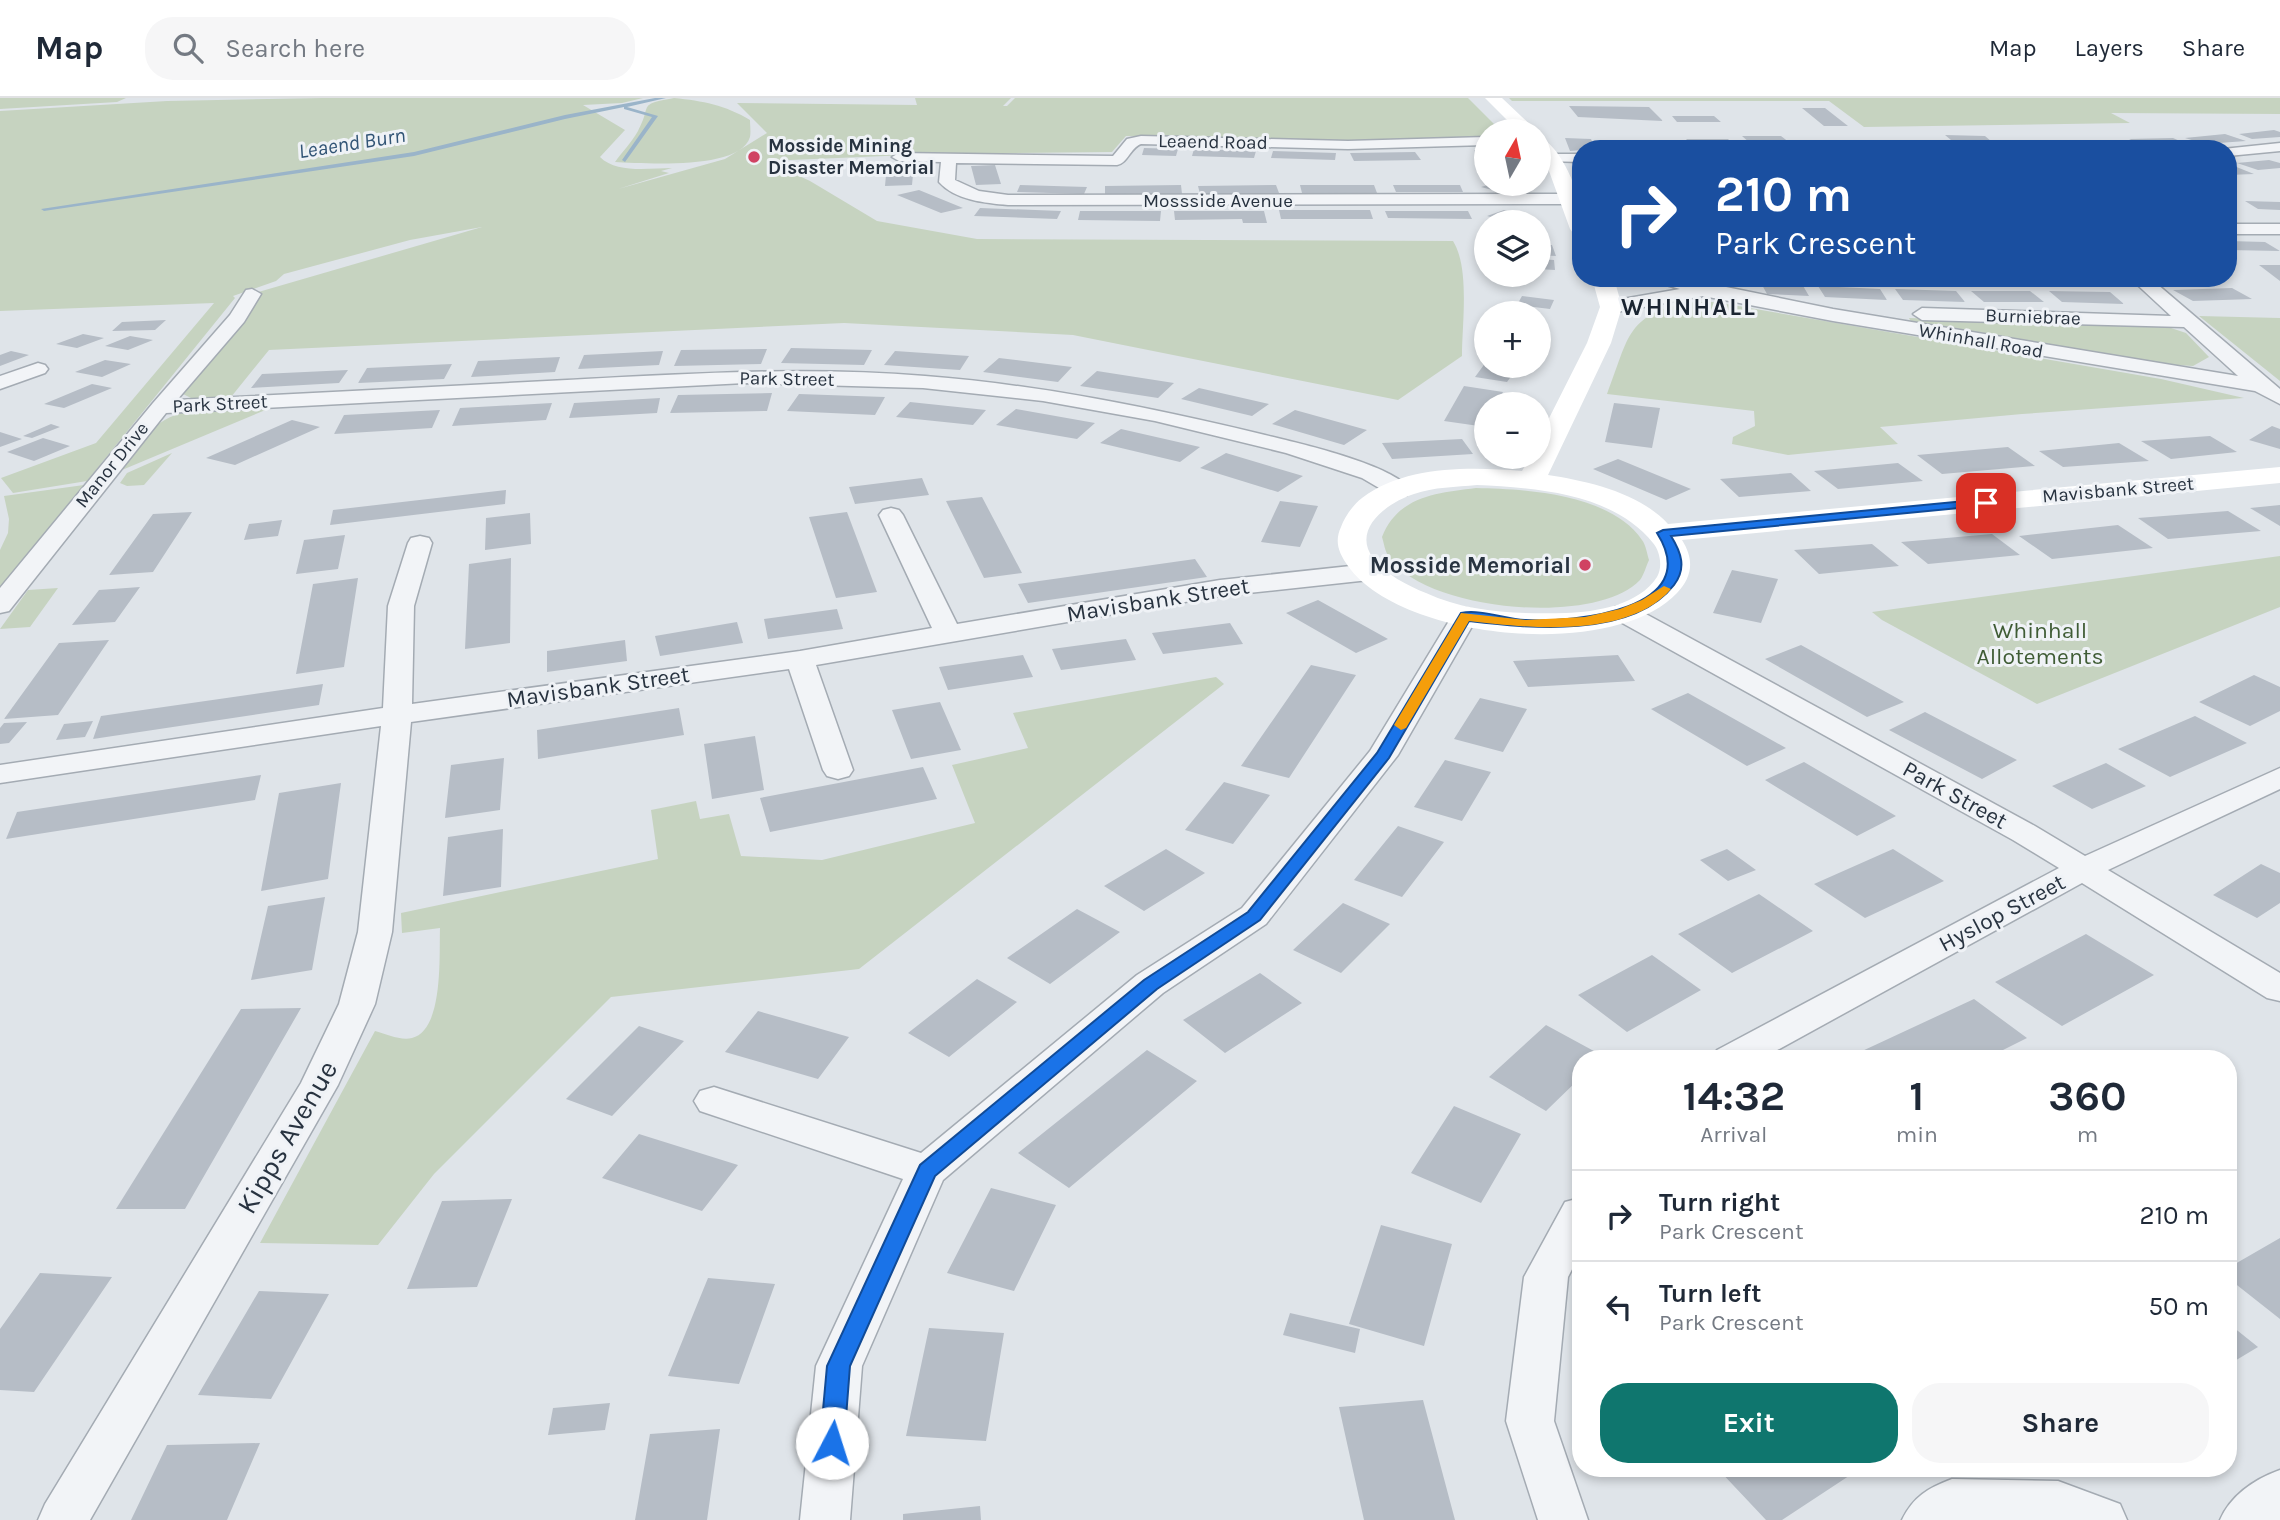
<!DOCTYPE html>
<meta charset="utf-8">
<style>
body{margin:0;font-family:Karla,sans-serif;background:#f6f6f7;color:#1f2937;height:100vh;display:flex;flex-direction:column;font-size:26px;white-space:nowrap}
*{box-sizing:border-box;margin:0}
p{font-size:23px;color:#747a83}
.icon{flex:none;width:38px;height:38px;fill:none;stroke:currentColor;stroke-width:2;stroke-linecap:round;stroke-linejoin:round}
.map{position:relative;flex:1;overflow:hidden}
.side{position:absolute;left:1572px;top:952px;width:665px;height:427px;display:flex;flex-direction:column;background:#fff;border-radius:28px;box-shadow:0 4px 10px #0003}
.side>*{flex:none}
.banner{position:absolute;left:1572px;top:42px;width:665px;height:147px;border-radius:28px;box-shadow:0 4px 10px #0003;background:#1a4fa0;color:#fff;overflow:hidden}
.needle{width:46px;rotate:9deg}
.tools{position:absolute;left:1474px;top:21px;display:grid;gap:14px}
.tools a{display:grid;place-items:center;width:77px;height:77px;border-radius:50%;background:#fff;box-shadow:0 4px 10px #0003;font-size:35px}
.pin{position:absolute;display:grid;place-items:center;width:60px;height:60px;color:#fff;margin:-30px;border-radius:14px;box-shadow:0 4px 10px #0006}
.me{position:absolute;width:77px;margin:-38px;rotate:5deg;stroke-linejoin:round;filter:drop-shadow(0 0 5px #0008)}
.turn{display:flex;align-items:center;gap:24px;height:147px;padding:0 28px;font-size:32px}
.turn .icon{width:91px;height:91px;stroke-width:2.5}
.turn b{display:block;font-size:49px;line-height:60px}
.eta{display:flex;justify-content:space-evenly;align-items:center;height:119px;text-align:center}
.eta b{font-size:42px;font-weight:700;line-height:49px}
.action{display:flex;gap:14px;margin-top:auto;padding:14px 28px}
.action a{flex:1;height:80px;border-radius:28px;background:#0f766e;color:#fff;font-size:28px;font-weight:700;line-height:80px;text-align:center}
.action a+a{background:#f6f6f7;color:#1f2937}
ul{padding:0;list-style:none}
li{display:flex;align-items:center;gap:21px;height:91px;padding:0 28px;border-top:2px solid #e0e1e3}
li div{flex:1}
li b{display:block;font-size:26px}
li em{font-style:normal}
header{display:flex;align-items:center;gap:42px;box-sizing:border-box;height:98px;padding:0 35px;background:#fff;border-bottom:2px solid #e0e1e3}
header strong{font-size:33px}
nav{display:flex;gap:38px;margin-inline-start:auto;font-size:24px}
.search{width:490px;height:63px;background:#f6f6f7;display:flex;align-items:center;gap:18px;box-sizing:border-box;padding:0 24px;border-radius:28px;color:#747a83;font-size:26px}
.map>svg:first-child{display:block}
.green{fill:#c6d3c0}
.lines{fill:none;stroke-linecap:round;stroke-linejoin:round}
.stream{fill:#9ab4c9;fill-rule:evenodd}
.building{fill:#b6bdc6}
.street-casing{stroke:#a4abb3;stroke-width:3}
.street{fill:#f2f4f7;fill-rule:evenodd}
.secondary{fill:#fff;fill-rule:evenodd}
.route{fill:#1a73e8;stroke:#114b97;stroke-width:2}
.slow{fill:#f59e0b}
.poi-dot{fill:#d04262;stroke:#eff2f6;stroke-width:2.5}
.labels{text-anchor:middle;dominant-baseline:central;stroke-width:6;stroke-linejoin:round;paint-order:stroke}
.far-street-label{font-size:19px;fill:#283340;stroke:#eff2f6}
.far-poi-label{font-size:19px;font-weight:bold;fill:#283340;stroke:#eff2f6;text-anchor:start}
.far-water-label{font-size:21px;font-style:italic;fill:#315475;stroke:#eff2f6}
.poi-label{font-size:23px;font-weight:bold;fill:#283340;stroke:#eff2f6;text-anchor:end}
.street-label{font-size:23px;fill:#283340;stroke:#eff2f6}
.park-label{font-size:23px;fill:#3f5c35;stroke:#eff2f6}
.far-district-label{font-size:24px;font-weight:bold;letter-spacing:2px;fill:#1a2431;stroke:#eff2f6}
.near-street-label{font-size:28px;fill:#283340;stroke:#eff2f6}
</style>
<header>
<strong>Map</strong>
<div class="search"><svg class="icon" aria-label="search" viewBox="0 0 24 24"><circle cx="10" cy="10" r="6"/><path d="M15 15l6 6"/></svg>Search here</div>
<nav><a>Map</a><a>Layers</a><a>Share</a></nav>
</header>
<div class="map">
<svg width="2280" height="1422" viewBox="0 0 2280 1422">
<rect width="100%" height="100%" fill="#dfe4e9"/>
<path class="green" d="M0 0H126L117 4 0 11Z
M323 0H643L622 5 583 7 625 32 600 59C617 76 650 70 672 70L661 73 669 75 618 91 725 61 767 35 737 5 917 7 915 0H1011L1003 8H1007L1015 0H1468L1501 33H1486V39L1347 44 1126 38 1112 54 932 56 767 63 810 83 877 123 977 141 1453 143C1470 170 1462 226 1462 258L1398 302 1073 237 844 225 269 252 231 299 193 301 183 296 255 195 482 129 410 142 284 176 276 183 233 198 235 200 87 383 13 395 1 380 96 345 214 205 0 213V13L167 3Z
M674 0C703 3 725 7 750 22 750 27 751 34 750 39 740 73 642 65 615 64 622 54 632 44 638 33 653 6 636 7 674 0Z
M1509 0H2280V16L2111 15 2130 25 1864 29 1829 3H1512Z
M1695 204H1715L2161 281 2244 300 2022 316 1880 329 1898 346 1788 357 1732 346 1733 339 1755 328 1754 313 1607 296C1630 238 1625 215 1695 204Z
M2199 218 2280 220V283Z
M1909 220 2162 227 2186 235 2209 259 2193 268 2160 266 1921 226 1911 224Z
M275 308 122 372C133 357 145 335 160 325 190 304 240 310 275 308Z
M172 355 144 387 127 388 120 385 127 375Z
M84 387 0 491V452L8 435 9 421 4 398Z
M1476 390C1526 391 1611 396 1642 442 1646 447 1647 456 1649 462 1646 468 1644 477 1640 482 1595 529 1425 513 1389 459 1385 454 1384 445 1382 439 1398 398 1437 395 1476 390Z
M2280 458V509L2037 606 1882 522 1872 514Z
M58 490 30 529 0 531 28 492Z
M1216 579 1224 586 859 871 611 899 434 1076 378 1147 260 1145 375 933C386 936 401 943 412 940 444 932 439 857 440 830L402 835 401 815 658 761 651 712 696 703 700 721 729 716 741 758 822 762 975 725 952 667 1028 650 1013 615Z"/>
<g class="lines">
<path class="stream" d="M655 0H666L627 9 658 18 625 64 622 62 652 19 624 11V9L565 21 414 58 44 113 41 111 414 54 565 17Z"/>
</g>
<path class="building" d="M1569 8 1649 9 1663 23 1578 19Z
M1802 10H1825L1848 28H1824Z
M1672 18H1714L1721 24H1677Z
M2274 32 2280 34V39L2252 41 2239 36Z
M2225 36 2246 43 2205 46 2185 40Z
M1945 37 1985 38 1992 44 1951 42Z
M1742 38H1781L1790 45H1750Z
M1565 40 1591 41 1595 51 1570 53Z
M2173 40 2189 47 2144 48 2129 41Z
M1686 41H1728L1735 48H1693Z
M1805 42H1841L1849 49 1812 48Z
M2012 43H2053L2063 50H2022Z
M2074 43 2121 44 2131 50 2083 49Z
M1888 44H1926L1936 51H1897Z
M1672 45 1680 51H1638L1631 46Z
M1144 50 1178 51 1176 58 1142 57Z
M1194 51 1256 53 1254 60 1192 58Z
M1474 52H1486V68H1477Z
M1273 53 1336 55 1335 62 1271 60Z
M1415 54 1421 62 1354 63 1350 55Z
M2269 62 2280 65V70L2258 72 2237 65Z
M887 66H914L912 87 885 88Z
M995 67 1001 86 976 87 971 68Z
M2228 68H2234L2254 76 2228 77Z
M1491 86H1524L1500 94 1481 89Z
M1020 87 1087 89 1084 96 1017 94Z
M1181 87 1182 96H1105V88Z
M1276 87 1279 95 1200 96 1198 88Z
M1300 87H1374L1377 95H1302Z
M1393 87H1460L1463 94H1396Z
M919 92 963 110 941 115 897 97Z
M2245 103 2280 104V112L2258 111Z
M980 110 1061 113 1057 121 974 118Z
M1279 112H1370L1373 121H1281Z
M1504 112 1535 121 1525 124H1509L1487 118Z
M1080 113H1161L1160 123 1078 122Z
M1174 113H1264L1267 125H1243L1242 121 1175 122Z
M1385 113H1468L1472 121 1388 120Z
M2228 143 2265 144 2280 153 2228 152Z
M1538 147H1552L1556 158 1538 157Z
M1538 161 1554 162 1555 172 1538 171Z
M2259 167H2280V183Z
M1704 180H1750L1733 188Z
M1761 185 1802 186 1809 198 1767 196Z
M1818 188 1880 191 1887 202 1825 199Z
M2232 190 2252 201 2193 203 2173 192Z
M1895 191 1956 193 1965 204 1903 202Z
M1971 193H2030L2044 204H1984Z
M2049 193 2110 194 2124 206 2062 204Z
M1522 198 1554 202 1550 211 1517 207Z
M166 222 155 232 112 233 122 224Z
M83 236 104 240 77 250 56 246Z
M130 238 153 242 128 252 105 248Z
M791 250 872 252 864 267 781 265Z
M767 251 761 266 674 268 681 252Z
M11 253 29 257 0 268V257Z
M663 253 659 267 578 271 584 257Z
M895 253 969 258 960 272 884 267Z
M560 259 555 274 471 279 478 263Z
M999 260 1072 269 1058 284 983 274Z
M105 262 131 266 102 279 75 274Z
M1486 264V268L1517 270 1507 284 1475 279Z
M452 266 444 281 358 285 367 270Z
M348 272 339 285 251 290 262 276Z
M1097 273 1174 285 1158 300 1080 288Z
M92 286 112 290 64 310 44 306Z
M1464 288 1503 294 1497 306H1486V329L1444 323Z
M1199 290 1269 306 1252 318 1181 301Z
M772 295 767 313 670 315 678 297Z
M799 296 885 299 875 317 787 313Z
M660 300 657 315 569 320 574 305Z
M910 304 986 312 973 327 896 319Z
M552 305 546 322 452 328 460 310Z
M1614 305 1660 310 1652 350 1605 344Z
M1016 311 1095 325 1077 341 996 327Z
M440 312 432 330 334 336 344 317Z
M1295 312 1367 332 1344 347 1272 326Z
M292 322 320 329 235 367 206 360Z
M51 326 60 329 32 340 23 338Z
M2272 328 2280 331V351L2249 342Z
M1121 331 1200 349 1180 364 1100 345Z
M0 334 22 341 0 349Z
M2210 338 2237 354 2171 361 2141 343Z
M43 340 70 348 34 363 7 354Z
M1462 341 1473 356 1392 361 1382 345Z
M2119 345 2149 363 2063 369 2039 353Z
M2008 349 2035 368 1942 376 1917 357Z
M1226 355 1303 378 1278 394 1200 370Z
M1618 361 1691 391 1666 402 1593 371Z
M1898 365 1923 383 1838 391 1814 373Z
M1791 375 1811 393 1739 399 1720 381Z
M922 380 929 397 855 406 849 389Z
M506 392 505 406 330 427 333 412Z
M982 399 1022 475 984 480 946 403Z
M1280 403 1318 408 1300 449 1261 444Z
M2280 407V428L2250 410Z
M2228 413 2261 433 2168 441 2138 420Z
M192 414 153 474 109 477 153 416Z
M847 414 877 494 836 500 809 419Z
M530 415 531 446 485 452 486 420Z
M282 422 278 438 244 442 249 426Z
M2118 427 2153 450 2052 461 2019 438Z
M1992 436 2020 457 1928 466 1901 444Z
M345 437 338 471 296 476 304 442Z
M1872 446 1899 468 1819 476 1794 452Z
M511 460 510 545 465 551 469 466Z
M1195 461 1207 479 1028 505 1018 486Z
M1732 472 1778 481 1761 525 1713 515Z
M358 480 344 569 296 576 313 486Z
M140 489 115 524 72 527 99 492Z
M1318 502 1388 541 1356 555 1286 515Z
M837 511 843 531 768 541 764 521Z
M737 524 743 545 660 558 655 538Z
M1230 525 1243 546 1163 556 1152 535Z
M1126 541 1136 562 1061 572 1052 551Z
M109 542 58 617 4 621 59 545Z
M625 542 627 563 547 574V553Z
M1801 547 1904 604 1867 619 1765 561Z
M1023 557 1033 579 948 592 939 569Z
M1618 557 1635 583 1528 589 1513 563Z
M1311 567 1356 577 1289 680 1241 668Z
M2254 577 2280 589V613L2250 628 2199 604Z
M323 586 319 607 93 641 101 618Z
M1688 595 1786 650 1747 668 1651 611Z
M1480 600 1527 611 1503 654 1454 641Z
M940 604 961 652 911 661 892 612Z
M679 610 684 637 538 661 537 632Z
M1925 614 2017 662 1982 681 1889 632Z
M2195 618 2247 645 2170 679 2118 651Z
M93 623 85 639 56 642 64 626Z
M27 624 9 645 0 646V630L4 625Z
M755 638 764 692 712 701 704 646Z
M504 660 500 712 445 720 451 667Z
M1445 662 1491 674 1462 723 1414 709Z
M1804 664 1896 718 1857 738 1765 682Z
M2106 665 2146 688 2092 711 2052 688Z
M923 669 937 701 770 734 760 700Z
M261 677 255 702 6 741 17 714Z
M1224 684 1270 697 1233 746 1185 732Z
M341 685 328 781 261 793 279 695Z
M1398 728 1444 744 1402 799 1354 782Z
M503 731 501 789 443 798 448 739Z
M1166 751 1205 775 1144 813 1104 788Z
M1727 751 1756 772 1728 783 1700 762Z
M1893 751 1944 783 1865 820 1814 786Z
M2261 766 2280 775V805L2257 820 2213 797Z
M1759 796 1813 833 1732 875 1678 836Z
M325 799 312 872 251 882 268 808Z
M1343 805 1390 826 1341 875 1293 852Z
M1077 811 1120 834 1050 886 1007 860Z
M2086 836 2154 877 2062 928 1995 884Z
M1652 857 1701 892 1627 934 1578 897Z
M1260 875 1302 905 1225 955 1183 922Z
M977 881 1017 904 949 959 908 935Z
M1974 901 2027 940 1985 961H1845Z
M301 910 185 1111H116L241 911Z
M758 913 849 939 818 981 725 954Z
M1546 927 1603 958 1600 961H1580V980L1546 1013 1489 979Z
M639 928 684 943 612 1018 566 1001Z
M1147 952 1197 983 1069 1090 1018 1055Z
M1454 1008 1521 1036 1481 1105 1411 1075Z
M639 1036 738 1067 702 1113 602 1080Z
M991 1090 1056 1107 1014 1193 947 1175Z
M512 1101 477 1189 407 1191 442 1103Z
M1381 1127 1452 1146 1424 1248 1349 1226Z
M2280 1140V1221L2228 1180V1170Z
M40 1175 112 1179 34 1294 0 1292V1231Z
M708 1180 775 1186 739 1286 668 1278Z
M259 1193 329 1196 271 1301 198 1297Z
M1290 1215 1360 1231 1355 1255 1283 1237Z
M2228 1225 2258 1249 2228 1267Z
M929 1230 1004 1235 986 1343 906 1338Z
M1423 1302 1455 1422H1364L1339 1309Z
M610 1305 605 1332 548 1337 553 1310Z
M720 1331 707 1422H635L650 1336Z
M260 1345 227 1422H131L167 1347Z
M1717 1370H1861L1782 1422H1766Z
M980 1408 981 1422H903V1416Z"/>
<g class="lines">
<g class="street-casing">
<path id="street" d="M1141 38 1348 43 1486 39V47L1348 51 1141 46C1130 50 1128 65 1117 67L956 65 955 82 979 93 1008 97 1567 96 1575 101 1567 106 1008 107C985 105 955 102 939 84L941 64 899 63 892 59 899 55 1113 58 1127 41Z
M2280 45V53L2228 58V51H2223Z
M1553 56H1580V64L1548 63 1546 60 1548 57Z
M2228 126H2280V136H2228Z
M1653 180H1682L1833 211 2238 278 2184 229 1922 222 1913 216 1922 210 2171 218 2130 180H2150L2280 291V306L2255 293 1833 223 1703 198 1611 215 1602 209 1611 203 1680 191 1656 184Z
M252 191 261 196 244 224 177 302C307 295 437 289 567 282 686 276 806 268 925 278 1041 287 1153 310 1265 337 1298 345 1392 366 1411 392L1407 397H1391L1362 380 1286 355 1155 323 1043 303 923 290 745 285 166 315 9 513 0 515V490L153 305 230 217 246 192Z
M38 265 45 267 48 271 45 275 0 291V278Z
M891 410 899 412 903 417 957 526 1220 482 1369 466 1378 469 1382 474 1378 479 1369 482 1220 498 816 567 853 672 849 678 838 681 827 678 823 672 789 571 411 624 392 834 375 906 338 987 90 1422H38L45 1406 301 985 339 906 358 834 381 628 0 685V667L383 610 388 508 408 445 411 440 420 438 429 440 432 445 414 508 412 606 800 553 932 530 879 417 883 412Z
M1624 507 1633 509 2035 728 2085 758 2280 670V691L2108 772 2280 875V903L2267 900 2082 785 1761 961H1711L1717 952 2059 770 2013 742 1615 521 1611 515 1615 509Z
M1465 510 1474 512 1478 518 1398 657 1266 826 1163 895 943 1082 862 1268 850 1422H800L816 1268 903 1081 700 1013 694 1003 700 993 714 989 921 1055 1137 877 1242 810 1370 653 1452 518 1456 512Z
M1580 1100V1156L1568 1179 1554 1323 1588 1422H1538L1506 1323 1524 1179 1565 1104Z
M2280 1372V1422H2220C2231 1397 2255 1381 2280 1372Z
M1952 1381 2058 1383 2120 1406 2127 1422H1902C1913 1399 1928 1390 1952 1381Z"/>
</g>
<use href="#street" class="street"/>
<path class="secondary" d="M1485 0H1502L1537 33H1518Z
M1538 39C1558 44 1578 90 1580 109 1581 118 1580 128 1580 137L1573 135 1570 131 1545 62 1538 55Z
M1592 180H1614L1622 209 1611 245 1548 377C1588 383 1640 395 1668 426L2280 369V385L1682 442C1694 461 1693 478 1677 495 1615 562 1401 543 1348 468 1339 455 1334 444 1341 429 1345 418 1353 407 1362 400 1406 367 1471 369 1522 373L1530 359H1538V342L1587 245 1600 209ZM1477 387C1536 390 1613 395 1653 445 1660 453 1663 469 1657 479 1639 507 1596 514 1566 515 1519 516 1469 515 1426 495 1408 488 1385 476 1373 460 1351 430 1389 404 1414 396 1434 389 1456 389 1477 387Z"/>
</g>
<path class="route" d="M1986 401 1992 405 1990 407 1671 438C1681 454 1687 470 1674 487 1632 541 1529 530 1469 523L1389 660 1260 822 1157 891 935 1078 850 1268 844 1345 840 1353 832 1356 823 1353 820 1345 827 1268 920 1067 1144 882 1248 814 1377 655 1461 515C1481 511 1505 521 1525 522 1574 525 1706 512 1657 435L1663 432Z"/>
<path class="slow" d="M1664 488 1671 491C1628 541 1527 530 1469 523L1406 630 1401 632 1394 627 1461 515 1526 522 1585 519 1620 511 1642 502Z"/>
<g class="poi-dot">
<circle cx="754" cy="59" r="7"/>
<circle cx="1585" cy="467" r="7"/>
</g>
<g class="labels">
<g class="far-street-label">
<text transform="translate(1213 44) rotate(1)">Leaend Road</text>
<text x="1218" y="103">Mossside Avenue</text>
<text transform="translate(2033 219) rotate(2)">Burniebrae</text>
<text transform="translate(1981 243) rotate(10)">Whinhall Road</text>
<text transform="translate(787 281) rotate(1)">Park Street</text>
<text transform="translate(220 306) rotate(-3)">Park Street</text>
<text transform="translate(112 367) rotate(-51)">Manor Drive</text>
<text transform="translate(2118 392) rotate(-5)">Mavisbank Street</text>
</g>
<g class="far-poi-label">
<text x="768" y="48">Mosside Mining<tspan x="768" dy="22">Disaster Memorial</tspan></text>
</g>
<g class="far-water-label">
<text transform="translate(352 45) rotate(-9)">Leaend Burn</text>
</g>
<g class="poi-label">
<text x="1571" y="467">Mosside Memorial</text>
</g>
<g class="street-label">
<text transform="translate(1158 502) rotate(-9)">Mavisbank Street</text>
<text transform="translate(598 589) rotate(-8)">Mavisbank Street</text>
<text transform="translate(1955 697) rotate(29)">Park Street</text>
<text transform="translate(2002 815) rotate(-28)">Hyslop Street</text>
</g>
<g class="park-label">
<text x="2040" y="532">Whinhall<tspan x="2040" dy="26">Allotements</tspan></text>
</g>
<g class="far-district-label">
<text x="1689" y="209">WHINHALL</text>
</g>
<g class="near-street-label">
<text transform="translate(287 1039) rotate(-60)">Kipps Avenue</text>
</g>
</g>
</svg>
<div class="tools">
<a><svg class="needle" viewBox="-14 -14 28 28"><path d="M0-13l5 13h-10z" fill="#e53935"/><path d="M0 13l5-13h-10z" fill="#747a83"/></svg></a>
<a><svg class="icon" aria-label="layers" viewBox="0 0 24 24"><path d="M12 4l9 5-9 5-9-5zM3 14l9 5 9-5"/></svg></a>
<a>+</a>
<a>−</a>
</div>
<div class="pin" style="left:1986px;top:405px;background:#d93025"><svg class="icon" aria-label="arrive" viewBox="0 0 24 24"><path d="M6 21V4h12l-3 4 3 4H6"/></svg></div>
<svg class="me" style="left:832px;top:1345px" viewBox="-20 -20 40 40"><circle r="19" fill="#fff"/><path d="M0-13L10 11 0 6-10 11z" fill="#1a73e8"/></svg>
<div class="banner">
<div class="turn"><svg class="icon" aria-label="right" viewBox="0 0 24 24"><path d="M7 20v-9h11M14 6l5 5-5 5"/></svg><div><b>210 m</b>Park Crescent</div></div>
</div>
<section class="side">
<div class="eta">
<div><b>14:32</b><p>Arrival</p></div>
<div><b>1</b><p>min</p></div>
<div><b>360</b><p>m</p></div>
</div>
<ul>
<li><svg class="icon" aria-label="right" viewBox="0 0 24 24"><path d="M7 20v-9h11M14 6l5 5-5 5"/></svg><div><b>Turn right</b><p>Park Crescent</p></div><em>210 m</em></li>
<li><svg class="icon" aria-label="left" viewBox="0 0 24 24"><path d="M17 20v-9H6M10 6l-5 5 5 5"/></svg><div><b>Turn left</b><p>Park Crescent</p></div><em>50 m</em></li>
</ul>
<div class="action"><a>Exit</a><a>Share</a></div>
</section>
</div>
